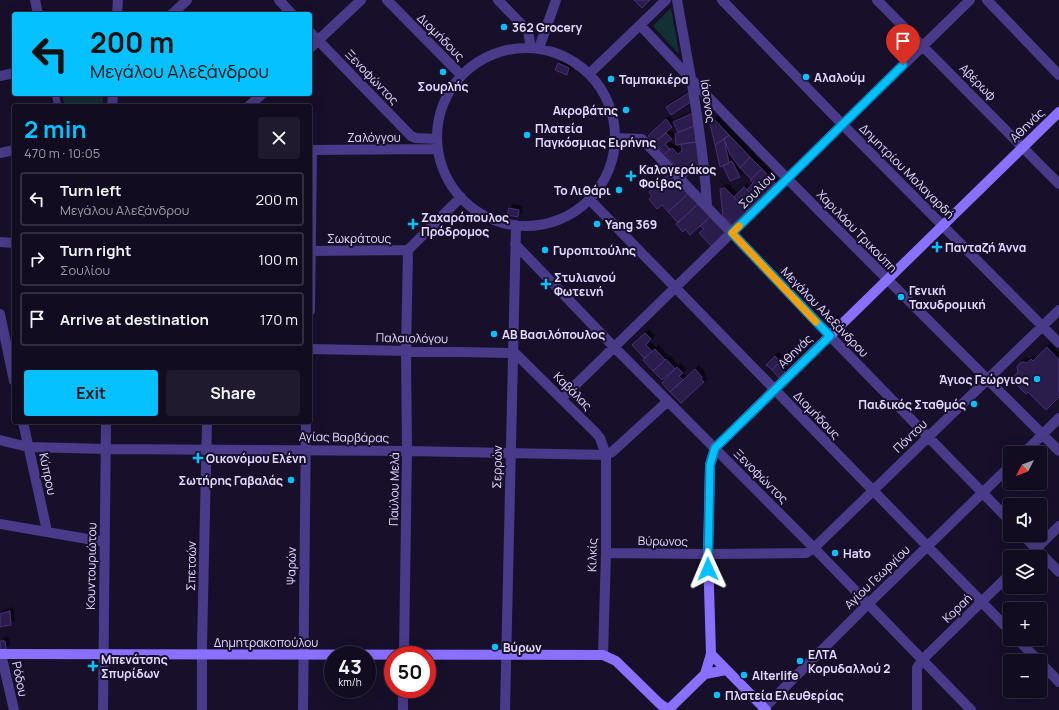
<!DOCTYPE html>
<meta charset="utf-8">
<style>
body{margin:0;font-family:Manrope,sans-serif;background:#1f1a2d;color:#f1f3f6;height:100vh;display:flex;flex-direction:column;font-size:15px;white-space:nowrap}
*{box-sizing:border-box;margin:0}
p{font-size:13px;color:#9c9ba5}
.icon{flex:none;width:22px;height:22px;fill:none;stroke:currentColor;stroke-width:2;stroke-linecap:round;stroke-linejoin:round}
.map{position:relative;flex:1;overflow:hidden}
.sheet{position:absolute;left:12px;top:104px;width:300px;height:320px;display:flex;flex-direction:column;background:#120c20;border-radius:4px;box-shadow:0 4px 16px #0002,0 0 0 1px #312c3e}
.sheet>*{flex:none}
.banner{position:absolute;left:12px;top:12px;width:300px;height:84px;border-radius:4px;box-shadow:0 4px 16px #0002,0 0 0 1px #312c3e;background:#05c1ff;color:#111;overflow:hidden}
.needle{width:26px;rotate:229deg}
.controls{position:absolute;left:1003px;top:446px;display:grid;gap:8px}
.controls a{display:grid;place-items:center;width:44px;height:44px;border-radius:4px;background:#120c20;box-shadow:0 4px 16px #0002,0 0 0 1px #312c3e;font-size:20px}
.speed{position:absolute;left:324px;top:646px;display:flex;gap:8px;font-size:20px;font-weight:700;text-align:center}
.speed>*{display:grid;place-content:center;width:52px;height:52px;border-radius:50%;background:#120c20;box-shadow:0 4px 16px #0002,0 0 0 1px #312c3e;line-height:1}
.speed small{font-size:10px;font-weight:400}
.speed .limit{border:6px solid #d22;background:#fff;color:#111}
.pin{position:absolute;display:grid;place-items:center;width:34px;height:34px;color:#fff;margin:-41px -17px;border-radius:50% 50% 50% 0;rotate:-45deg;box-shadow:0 0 4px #0007}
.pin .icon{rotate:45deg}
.me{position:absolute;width:44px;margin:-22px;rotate:359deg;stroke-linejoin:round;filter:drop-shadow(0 0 3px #0008)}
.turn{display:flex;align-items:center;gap:14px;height:84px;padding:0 12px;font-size:18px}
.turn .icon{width:52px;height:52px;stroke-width:2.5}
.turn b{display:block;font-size:28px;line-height:34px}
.round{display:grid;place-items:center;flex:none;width:42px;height:42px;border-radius:4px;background:#1f1a2d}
.overview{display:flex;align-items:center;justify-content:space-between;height:68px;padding:0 12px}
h1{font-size:24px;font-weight:700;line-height:30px;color:#05c1ff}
.button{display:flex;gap:8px;margin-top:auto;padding:8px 12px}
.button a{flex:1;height:46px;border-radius:4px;background:#05c1ff;color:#111;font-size:16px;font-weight:700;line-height:46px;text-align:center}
.button a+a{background:#1f1a2d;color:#f1f3f6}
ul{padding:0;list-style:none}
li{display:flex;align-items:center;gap:12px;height:54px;margin:0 8px 6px;padding:0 4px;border:2px solid #312c3e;border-radius:4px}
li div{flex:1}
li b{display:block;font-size:15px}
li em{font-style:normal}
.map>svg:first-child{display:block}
.green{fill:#133034}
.building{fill:#2c1c4b;stroke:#472e77;filter:url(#shadow)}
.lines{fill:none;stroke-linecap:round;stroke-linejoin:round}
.pedestrian{stroke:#493b89;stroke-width:7}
.minor{stroke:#493b89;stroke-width:10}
.secondary{stroke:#8970ff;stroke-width:10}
.route-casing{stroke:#037da6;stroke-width:10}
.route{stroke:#05c1ff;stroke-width:7}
.slow{stroke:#f59e0b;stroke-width:7}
.poi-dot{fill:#05c1ff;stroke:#18102a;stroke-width:1.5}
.labels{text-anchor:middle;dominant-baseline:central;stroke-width:4;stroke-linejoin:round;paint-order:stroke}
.poi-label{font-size:12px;font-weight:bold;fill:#e3d9ff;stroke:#18102a;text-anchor:start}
.street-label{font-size:12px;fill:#e3d9ff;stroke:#18102a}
</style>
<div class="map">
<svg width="1059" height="710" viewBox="0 0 1059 710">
<defs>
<filter id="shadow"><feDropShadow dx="3.5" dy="-3.5" stdDeviation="0" flood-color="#0009"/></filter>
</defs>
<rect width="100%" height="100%" fill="#18102a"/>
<path class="green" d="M671 8 679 52H677L653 26Z
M62 94H103V106H65Z"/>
<path class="building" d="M634 0H650L642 8Z
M558 63 569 68 567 75 555 70Z
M690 92 692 101 671 115 666 107Z
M693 113 694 126 678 132 673 122Z
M666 119 672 127 654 143 648 136Z
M714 119 729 135 715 145 710 124Z
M694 126 696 142 676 145 675 134Z
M666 133 672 139 665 144 670 149 665 154 654 143Z
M729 135 750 157 740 168 730 154 724 139Z
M724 139 729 163 720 167 715 145Z
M696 142 700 164 686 177 665 154 672 148 678 154 682 151 681 144Z
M750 157 762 169 751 179 740 168Z
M732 161 740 177 730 181 723 166Z
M762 169 775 183 758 201 747 190 753 183 750 180Z
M671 172 690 192 668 212 662 205 657 209 649 199 652 196 649 192Z
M744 187 758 201 747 211 734 197Z
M725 188 747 211 732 225 723 216 720 189Z
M690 192 700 202 678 223 668 212Z
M700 202 712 215 690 235 685 229 683 232 676 224Z
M509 208 519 210 518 217 507 215Z
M712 215 729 233 713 248 699 233 704 229 700 226Z
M645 333 651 339 646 345 652 351 644 358 632 345Z
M1047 347 1059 360V397L1046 410 1028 392 1026 394 1015 383 1017 381 1013 377 1018 372 1017 367 1020 363 1023 362 1027 363 1031 359 1033 361Z
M655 349 665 360 653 371 643 360Z
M775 356 780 361 772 370 766 365Z
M666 359 675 369 662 380 653 371Z
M778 364 785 372 779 378 772 370Z
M677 367 683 373 679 376 683 380 670 392 662 383Z
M695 369 702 377 701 379 704 382 681 403 670 392Z
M10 611 11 625 0 627V614Z
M0 641H5L6 649 0 650Z"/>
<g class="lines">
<path class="pedestrian" d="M55 94 58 106"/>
<path class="minor" d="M35 0 38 14
M279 0 292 14
M387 0 461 75
M498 0 528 31 531 48
M677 0C689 68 703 137 707 206
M722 0 842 124 1059 343
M877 0 1059 184
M987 0 1059 75
M117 14 118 0
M172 14 187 0
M640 25C776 171 919 310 1059 451
M310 32 411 136 416 138 437 139
M310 48 361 0
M539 48 556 0
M437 137a89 89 0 1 1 178 0a89 89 0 1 1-178 0Z
M589 74 666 0
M0 76 14 73
M112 106 113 94
M249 106 262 94
M615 138 642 139 830 336 1010 521
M310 150 438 149
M0 153 14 150
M589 199 1010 631
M0 242 14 243
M515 244 614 347 814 548 971 710
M408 250 461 197
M310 251 408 250
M310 311 312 150
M0 314 14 381
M310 349 513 353 516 354 596 433 600 438 606 455V553L603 655
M562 398 970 0
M23 422 47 531
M0 440 28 447 106 449 407 451 606 455 612 452 668 401
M1024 453 1059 418
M0 524 105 542
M1023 535 1059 572
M606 553 708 554 806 553 814 548 1059 310
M1028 557 1059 526
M1017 639 1039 661
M1 654 14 710
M404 655 407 451 406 351 408 250
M1040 662 1059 682
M764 708 868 604 1010 466
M103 710 106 422
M202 710V646L207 422
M303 710 306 422
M403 710V689
M505 710 516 225
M917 710V668L922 660 1010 574"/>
<path class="secondary" d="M0 654 603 655 616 661 660 704 669 710
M711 654 766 710
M705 674 711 654 708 554 710 465 715 448 1059 112
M668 710 705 674 726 670"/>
</g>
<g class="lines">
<g class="route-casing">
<path id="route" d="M708 569 710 465 715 448 830 336 732 233 903 65"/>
</g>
<use href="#route" class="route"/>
<path class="slow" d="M739 226 732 233 816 322"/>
</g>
<g class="poi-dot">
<circle cx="504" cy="27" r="4"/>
<circle cx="443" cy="72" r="4"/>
<circle cx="806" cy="77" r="4"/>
<circle cx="611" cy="79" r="4"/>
<circle cx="626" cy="110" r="4"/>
<circle cx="527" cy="135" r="4"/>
<path d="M629 170h4v4h4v4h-4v4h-4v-4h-4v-4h4z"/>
<circle cx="619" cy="190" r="4"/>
<path d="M411 218h4v4h4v4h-4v4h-4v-4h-4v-4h4z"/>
<circle cx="597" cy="224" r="4"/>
<path d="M935 241h4v4h4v4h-4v4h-4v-4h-4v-4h4z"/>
<circle cx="545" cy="250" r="4"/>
<path d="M544 278h4v4h4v4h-4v4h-4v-4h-4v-4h4z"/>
<circle cx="901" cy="297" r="4"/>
<circle cx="494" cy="334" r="4"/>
<circle cx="1037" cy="379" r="4"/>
<circle cx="974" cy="404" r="4"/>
<path d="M196 452h4v4h4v4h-4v4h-4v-4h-4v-4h4z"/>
<circle cx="291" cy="480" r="4"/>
<circle cx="835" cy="553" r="4"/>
<circle cx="495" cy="647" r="4"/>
<circle cx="800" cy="661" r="4"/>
<path d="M91 660h4v4h4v4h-4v4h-4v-4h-4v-4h4z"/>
<circle cx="744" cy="675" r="4"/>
<circle cx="717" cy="695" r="4"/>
</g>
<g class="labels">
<g class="poi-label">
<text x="512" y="27">362 Grocery</text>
<text x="814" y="77">Αλαλούμ</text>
<text x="619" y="79">Ταμπακιέρα</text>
<text x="443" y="86" text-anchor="middle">Σουρλής</text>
<text x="618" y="110" text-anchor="end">Ακροβάτης</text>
<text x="535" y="128">Πλατεία<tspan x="535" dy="14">Παγκόσμιας Ειρήνης</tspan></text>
<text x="639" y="169">Καλογεράκος<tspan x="639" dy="14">Φοίβος</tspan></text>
<text x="611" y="190" text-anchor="end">Το Λιθάρι</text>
<text x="421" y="217">Ζαχαρόπουλος<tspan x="421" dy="14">Πρόδρομος</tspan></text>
<text x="605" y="224">Yang 369</text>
<text x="945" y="247">Πανταζή Άννα</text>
<text x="553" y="250">Γυροπιτούλης</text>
<text x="554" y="277">Στυλιανού<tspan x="554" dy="14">Φωτεινή</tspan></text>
<text x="909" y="290">Γενική<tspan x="909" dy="14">Ταχυδρομική</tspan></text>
<text x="502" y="334">ΑΒ Βασιλόπουλος</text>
<text x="1029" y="379" text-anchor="end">Άγιος Γεώργιος</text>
<text x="966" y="404" text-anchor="end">Παιδικός Σταθμός</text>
<text x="206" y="458">Οικονόμου Ελένη</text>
<text x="283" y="480" text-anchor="end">Σωτήρης Γαβαλάς</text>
<text x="843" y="553">Hato</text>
<text x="503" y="647">Βύρων</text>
<text x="808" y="654">ΕΛΤΑ<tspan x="808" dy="14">Κορυδαλλού 2</tspan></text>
<text x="101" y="659">Μπενάτσης<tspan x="101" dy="14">Σπυρίδων</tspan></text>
<text x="752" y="675">Alterlife</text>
<text x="725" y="695">Πλατεία Ελευθερίας</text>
</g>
<g class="street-label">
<text transform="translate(441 37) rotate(45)">Διομήδους</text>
<text transform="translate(372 77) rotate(46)">Ξενοφώντος</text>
<text transform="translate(978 82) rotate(45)">Αβέρωφ</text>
<text transform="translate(708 101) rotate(82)">Ιάσονος</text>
<text transform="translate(1027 125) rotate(-44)">Αθηνάς</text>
<text x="374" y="137">Ζαλόγγου</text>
<text transform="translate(907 171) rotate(45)">Δημητρίου Μαλαγαρδή</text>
<text transform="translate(757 190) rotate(-45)">Σουλίου</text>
<text transform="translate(857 231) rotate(46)">Χαριλάου Τρικούπη</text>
<text x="359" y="238">Σωκράτους</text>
<text transform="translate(825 312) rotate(46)">Μεγάλου Αλεξάνδρου</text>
<text transform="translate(412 338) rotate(1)">Παλαιολόγου</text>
<text transform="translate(795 351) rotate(-44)">Αθηνάς</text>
<text transform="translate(573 391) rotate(45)">Καβάλας</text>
<text transform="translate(817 415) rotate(46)">Διομήδους</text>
<text transform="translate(910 436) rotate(-44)">Πόντου</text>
<text transform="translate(344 437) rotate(1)">Αγίας Βαρβάρας</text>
<text transform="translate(497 467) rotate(-89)">Σερρών</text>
<text transform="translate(48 474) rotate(78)">Κύπρου</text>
<text transform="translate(761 476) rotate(45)">Ξενοφώντος</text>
<text transform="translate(394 489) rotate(-89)">Παύλου Μελά</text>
<text transform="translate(663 541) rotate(1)">Βύρωνος</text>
<text transform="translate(592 555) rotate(-89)">Κιλκίς</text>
<text transform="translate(91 566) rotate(-89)">Κουντουριώτου</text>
<text transform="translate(191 566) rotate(-89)">Σπετσών</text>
<text transform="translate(291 566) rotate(-89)">Ψαρών</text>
<text transform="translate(877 577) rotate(-44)">Αγίου Γεωργίου</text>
<text transform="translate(957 608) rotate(-44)">Κοραή</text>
<text x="266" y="642">Δημητρακοπούλου</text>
<text transform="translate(20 679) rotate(78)">Ρόδου</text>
</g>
</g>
</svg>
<div class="controls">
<a><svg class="needle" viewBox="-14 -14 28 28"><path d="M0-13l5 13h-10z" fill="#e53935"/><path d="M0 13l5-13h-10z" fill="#9c9ba5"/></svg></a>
<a><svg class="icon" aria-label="sound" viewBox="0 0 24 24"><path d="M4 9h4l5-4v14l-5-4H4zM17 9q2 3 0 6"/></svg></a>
<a><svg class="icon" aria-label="layers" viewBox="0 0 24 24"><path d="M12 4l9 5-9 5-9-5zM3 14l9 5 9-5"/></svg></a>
<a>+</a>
<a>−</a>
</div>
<div class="speed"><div>43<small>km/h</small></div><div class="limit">50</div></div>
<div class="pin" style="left:903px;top:65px;background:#d93025"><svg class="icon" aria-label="arrive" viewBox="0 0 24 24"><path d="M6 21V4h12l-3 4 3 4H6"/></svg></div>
<svg class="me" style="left:708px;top:569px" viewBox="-20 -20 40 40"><path d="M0-17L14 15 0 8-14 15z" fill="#05c1ff" stroke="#fff" stroke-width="4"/></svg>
<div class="banner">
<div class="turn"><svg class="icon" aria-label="left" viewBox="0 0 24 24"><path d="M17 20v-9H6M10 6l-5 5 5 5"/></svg><div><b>200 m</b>Μεγάλου Αλεξάνδρου</div></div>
</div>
<section class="sheet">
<div class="overview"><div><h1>2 min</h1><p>470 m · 10:05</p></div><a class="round"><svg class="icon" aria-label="close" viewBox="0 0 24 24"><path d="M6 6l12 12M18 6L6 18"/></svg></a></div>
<ul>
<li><svg class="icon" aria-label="left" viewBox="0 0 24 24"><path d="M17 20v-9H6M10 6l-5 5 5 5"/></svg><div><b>Turn left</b><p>Μεγάλου Αλεξάνδρου</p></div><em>200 m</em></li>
<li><svg class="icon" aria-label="right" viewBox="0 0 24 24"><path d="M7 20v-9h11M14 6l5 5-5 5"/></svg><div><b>Turn right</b><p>Σουλίου</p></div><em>100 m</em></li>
<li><svg class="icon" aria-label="arrive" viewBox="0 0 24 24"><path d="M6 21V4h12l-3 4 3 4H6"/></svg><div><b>Arrive at destination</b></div><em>170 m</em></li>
</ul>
<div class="button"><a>Exit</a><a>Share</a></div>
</section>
</div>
